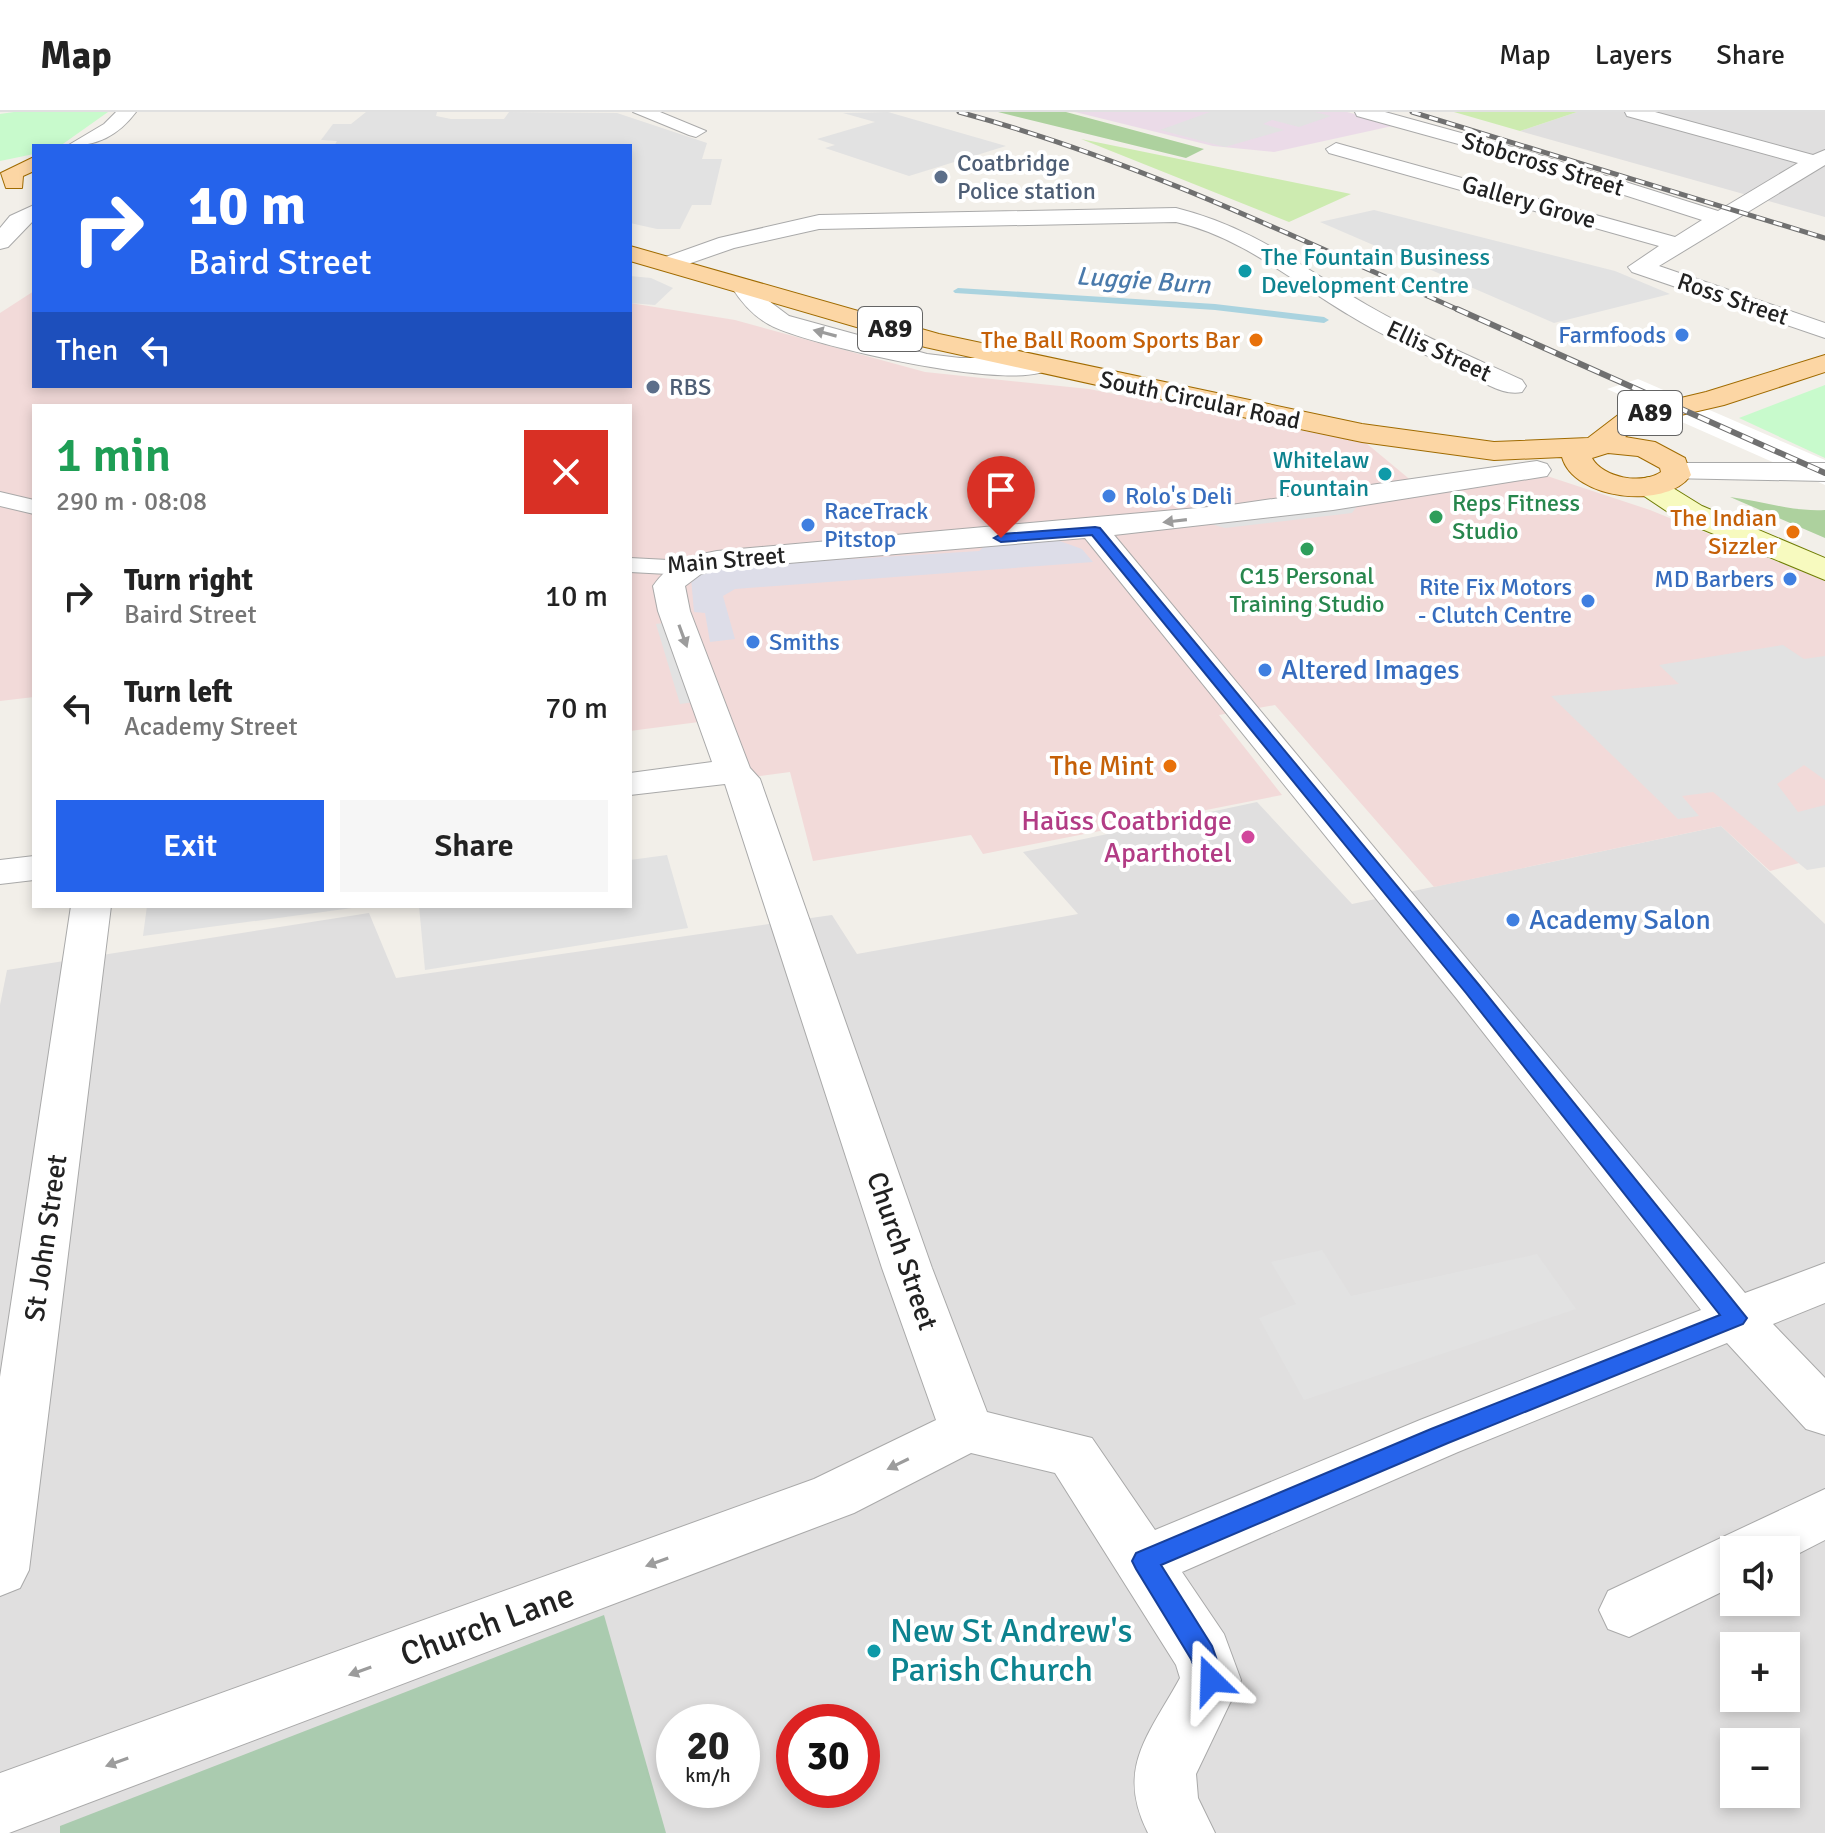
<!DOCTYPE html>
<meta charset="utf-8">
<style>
body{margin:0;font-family:Signika,sans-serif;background:#f6f6f6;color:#222;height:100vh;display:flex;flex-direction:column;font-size:30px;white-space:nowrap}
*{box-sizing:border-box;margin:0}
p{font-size:26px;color:#767676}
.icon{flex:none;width:44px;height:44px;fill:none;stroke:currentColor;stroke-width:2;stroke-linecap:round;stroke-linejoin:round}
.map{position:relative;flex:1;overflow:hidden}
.side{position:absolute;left:32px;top:292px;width:600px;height:504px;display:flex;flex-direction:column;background:#fff;border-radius:0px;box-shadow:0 4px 12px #0003}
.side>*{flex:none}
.guide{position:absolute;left:32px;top:32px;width:600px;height:244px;border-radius:0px;box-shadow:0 4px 12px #0003;background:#2563eb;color:#fff;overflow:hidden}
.controls{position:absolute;left:1720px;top:1424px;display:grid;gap:16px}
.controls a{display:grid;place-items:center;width:80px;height:80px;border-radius:0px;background:#fff;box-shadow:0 4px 12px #0003;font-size:40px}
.speed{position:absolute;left:656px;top:1592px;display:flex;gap:16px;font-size:40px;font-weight:700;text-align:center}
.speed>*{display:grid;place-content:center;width:104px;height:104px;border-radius:50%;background:#fff;box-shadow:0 4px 12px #0003;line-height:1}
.speed small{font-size:20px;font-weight:400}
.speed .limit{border:12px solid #d22;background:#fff;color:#111}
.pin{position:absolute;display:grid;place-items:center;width:68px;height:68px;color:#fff;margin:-82px -34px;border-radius:50% 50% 50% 0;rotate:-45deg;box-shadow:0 0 8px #0007}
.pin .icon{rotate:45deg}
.me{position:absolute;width:88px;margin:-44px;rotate:338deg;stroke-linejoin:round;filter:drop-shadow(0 0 6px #0008)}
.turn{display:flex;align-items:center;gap:28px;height:168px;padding:0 24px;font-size:36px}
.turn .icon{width:104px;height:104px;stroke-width:2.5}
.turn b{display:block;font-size:56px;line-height:68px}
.then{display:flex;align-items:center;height:76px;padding:0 24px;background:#0003;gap:16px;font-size:30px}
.round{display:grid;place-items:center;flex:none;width:84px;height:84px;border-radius:0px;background:#f6f6f6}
.summary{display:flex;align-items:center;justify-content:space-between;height:136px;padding:0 24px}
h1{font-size:48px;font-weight:600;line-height:60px;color:#1e9e55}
.cta{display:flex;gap:16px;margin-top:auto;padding:16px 24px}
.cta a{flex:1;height:92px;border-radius:0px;background:#2563eb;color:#fff;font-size:32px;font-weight:600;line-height:92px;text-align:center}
.cta a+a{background:#f6f6f6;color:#222}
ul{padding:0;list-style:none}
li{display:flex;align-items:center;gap:24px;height:112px;padding:0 24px}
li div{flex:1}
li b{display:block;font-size:30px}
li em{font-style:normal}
header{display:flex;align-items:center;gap:48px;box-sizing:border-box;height:112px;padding:0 40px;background:#fff;border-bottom:2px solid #e0e0e0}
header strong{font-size:38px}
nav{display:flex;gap:44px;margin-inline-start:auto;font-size:28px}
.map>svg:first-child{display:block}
.residential{fill:#e0dfdf;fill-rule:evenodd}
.commercial{fill:#f2dad9}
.industrial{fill:#ebdbe8}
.grass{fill:#cdebb0}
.forest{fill:#add19e}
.cemetery{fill:#aacbaf}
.park{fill:#c8facc}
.parking{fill:#e2e2e2}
.plaza{fill:#dddde8}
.pier{fill:#fff}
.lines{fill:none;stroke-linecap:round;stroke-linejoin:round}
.stream{fill:#aad3df;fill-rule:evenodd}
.pedestrian-casing{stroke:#a9a9a9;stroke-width:2}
.minor-casing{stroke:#a9a9a9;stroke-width:2}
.tertiary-casing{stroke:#a9a9a9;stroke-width:2}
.secondary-casing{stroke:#707d05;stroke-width:2}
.primary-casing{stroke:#a06b00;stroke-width:2}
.pedestrian{fill:#fff;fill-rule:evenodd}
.minor{fill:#fff;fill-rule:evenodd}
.tertiary{fill:#fff;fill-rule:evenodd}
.secondary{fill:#f7fabf;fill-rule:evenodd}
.primary{fill:#fcd6a4;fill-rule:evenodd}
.rail-far1-casing{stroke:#707070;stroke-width:5}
.rail-casing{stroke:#707070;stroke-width:6}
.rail-far1{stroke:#fff;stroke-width:3;stroke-dasharray:9;stroke-linecap:butt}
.rail{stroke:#fff;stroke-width:4;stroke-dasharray:12;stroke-linecap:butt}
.oneway{fill:#9c9c9c}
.route{fill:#2563eb;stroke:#184099;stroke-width:2}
.service-dot{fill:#5c6f8a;stroke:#fff;stroke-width:3}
.culture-dot{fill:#0f9aa8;stroke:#fff;stroke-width:3}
.shop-dot{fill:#3f7fe0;stroke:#fff;stroke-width:3}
.food-dot{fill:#e8710a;stroke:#fff;stroke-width:3}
.leisure-dot{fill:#2e9e5b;stroke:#fff;stroke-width:3}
.hotel-dot{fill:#d1479c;stroke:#fff;stroke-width:3}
.labels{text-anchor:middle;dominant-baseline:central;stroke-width:8;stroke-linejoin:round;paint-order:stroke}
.far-service-label{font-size:24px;fill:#4e5e75;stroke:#fff;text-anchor:start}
.far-street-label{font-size:24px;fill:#222;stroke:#fff}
.far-culture-label{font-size:24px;fill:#0d838f;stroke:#fff;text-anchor:start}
.far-shop-label{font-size:24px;fill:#366cbe;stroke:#fff;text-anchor:end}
.far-food-label{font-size:24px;fill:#c56008;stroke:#fff;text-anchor:end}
.far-leisure-label{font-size:24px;fill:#27864d;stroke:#fff;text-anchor:start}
.far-water-label{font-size:26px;font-style:italic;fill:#4a7aab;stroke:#fff}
.shield{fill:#fff;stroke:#646464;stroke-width:2}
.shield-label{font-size:26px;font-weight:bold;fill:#222}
.shop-label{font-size:28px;fill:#366cbe;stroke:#fff;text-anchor:start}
.food-label{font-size:28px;fill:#c56008;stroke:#fff;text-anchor:end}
.hotel-label{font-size:28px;fill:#b23c85;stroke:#fff;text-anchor:end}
.street-label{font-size:28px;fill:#222;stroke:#fff}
.near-street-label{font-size:34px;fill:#222;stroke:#fff}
.near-culture-label{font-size:34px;fill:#0d838f;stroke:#fff;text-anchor:start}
</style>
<header>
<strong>Map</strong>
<nav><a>Map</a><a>Layers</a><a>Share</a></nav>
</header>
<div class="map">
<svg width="1825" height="1721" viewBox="0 0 1825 1721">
<rect width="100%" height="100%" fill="#f2efe9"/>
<path class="residential" d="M1577 0H1825V105L1520 19Z
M1257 690 1352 792 1721 714 1825 812V1721H0V893L7 858 369 801 396 866 832 803 857 842 1078 802 1023 740ZM1734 1438H1786V1490H1734ZM1734 1534H1786V1586H1734ZM674 1610H742V1678H674ZM794 1610H862V1678H794ZM1734 1630H1786V1682H1734Z"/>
<path class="commercial" d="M34 179V274H630V191L735 208 925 260 1089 277 1366 331 1425 380 1538 361 1650 398 1825 469V744L1770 759 1721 714 1434 775 1275 593 1219 603 1282 683 983 742 971 723 813 749 790 660 737 667 714 608 630 619V294H34V585L0 589V201Z"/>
<path class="industrial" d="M1075 0H1347L1397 13 1274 40 1213 34Z"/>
<path class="grass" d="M1454 0H1577L1520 19Z
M1081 27 1351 82 1289 110Z"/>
<path class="forest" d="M998 0H1066L1204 37 1186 46Z
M1730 385C1763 389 1793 400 1825 398V426Z"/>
<path class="cemetery" d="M604 1503 666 1721H60V1714Z"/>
<path class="park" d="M14 0H108L60 34H34V42L0 49V2Z
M1825 273V346L1739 306Z"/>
<path class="parking" d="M366 0H437L436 4 451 7H504L509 0 617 1 707 31 702 47H722L711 93H692L680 117H657L630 111V34H334L337 29 321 28 333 12H351Z
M888 0 1006 34 909 64 825 36 835 33 817 27 875 10 843 1Z
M1210 0H1315L1331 4 1299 15 1272 8 1263 12 1284 18 1225 35 1160 18Z
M1374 98 1615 159 1670 182 1554 211 1320 110Z
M630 164 651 166 673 176 655 193 630 191Z
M1358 393 1352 401 1225 416 1207 411Z
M670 510 695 590 680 592 656 512Z
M1783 533 1804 547 1825 544V668L1804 653 1777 672 1798 700 1825 693V755L1807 758 1713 680 1682 684 1699 704 1678 707 1551 584 1679 572 1659 553Z
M667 743 688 816 425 858 419 794H630V748Z
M147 794H367L143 824Z
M1322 1138 1351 1184 1537 1142 1576 1197 1304 1288 1259 1206 1296 1192 1271 1150Z"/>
<path class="plaza" d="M1057 428 1082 437 1093 450 735 477 723 484 735 527 710 530 705 501 694 500 691 466 705 456 979 439 985 434Z"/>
<path class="pier" d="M1638 267 1825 348V373L1607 277Z"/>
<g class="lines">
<path class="stream" d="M958 176 1215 192 1324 205 1329 208 1324 211 1215 198 955 181 953 179Z"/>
<g class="pedestrian-casing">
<path id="pedestrian" d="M0 380 34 388V402L0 394Z
M630 446 687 449 699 456 687 463 630 460Z"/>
</g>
<g class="minor-casing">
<path id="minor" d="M116 0H136C118 24 97 34 67 34L104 12Z
M633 0H660L706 19 696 25 689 23Z
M1355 0H1385L1523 38 1718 99 1798 51 1627 4 1625 0H1655L1813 43 1825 38V53L1659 154 1825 211V226L1632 160 1628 155 1659 134 1329 41 1326 37 1336 31 1343 33 1675 125 1702 108 1509 46 1357 4Z
M34 93V108L8 135 0 137V116L10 104Z
M1176 96C1253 115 1301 155 1367 193 1417 222 1470 244 1522 268L1526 274 1522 280C1503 284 1483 270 1465 261 1426 243 1386 226 1349 203 1292 169 1242 125 1176 110L819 117 734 136 668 159 656 152 660 147 719 126 819 103Z
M743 167 751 169 761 183 789 204 927 242 960 246H1039L1052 254C1030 285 803 232 770 213 753 204 741 190 731 174Z
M1537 349 1547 352 1551 358 1547 364 1333 398 1114 423 1745 1181 1825 1151V1191L1773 1212 1825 1266V1323L1806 1317 1727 1231 1458 1340 1182 1460 1224 1522 1241 1568 1196 1662 1198 1686 1215 1721H1148C1115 1656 1149 1623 1180 1566L1176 1553 1055 1361 971 1341 854 1401 9 1721H0V1661L814 1367 936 1308 882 1156 725 672 630 683V661L712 650 658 499 653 474C670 450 689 444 717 439L1231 393ZM1085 426 1457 887 1701 1198 1420 1308 1155 1418 1092 1326 987 1300 932 1156 760 667 750 656 690 499 685 474 701 462 717 457Z
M34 744V768L0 772V748Z
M71 794H111L29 1458 20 1476 0 1484V1265Z
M1825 1377V1428L1786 1448V1438H1734V1474L1629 1525 1608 1517 1599 1498 1608 1479Z"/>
</g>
<g class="tertiary-casing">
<path id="tertiary" d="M1677 351H1825V369L1666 366 1662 360 1666 354Z"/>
</g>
<g class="secondary-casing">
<path id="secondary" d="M1649 365 1660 368 1702 394 1825 446V468L1680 408 1638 380 1634 374 1638 368Z"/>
</g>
<g class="primary-casing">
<path id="primary" d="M34 45V59L23 64 22 76H6L1 61Z
M630 134 939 222 1362 312 1494 330 1588 326 1622 300 1706 280 1825 243V260L1724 293 1642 312 1625 325 1655 330 1685 346 1691 363C1666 399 1573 387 1562 345L1494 348 1362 330 1228 302 925 235 630 149ZM1608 341 1638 344 1660 356 1661 360C1642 373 1603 366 1592 346Z"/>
</g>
<use href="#pedestrian" class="pedestrian"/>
<use href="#minor" class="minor"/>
<use href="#tertiary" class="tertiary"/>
<use href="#secondary" class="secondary"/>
<use href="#primary" class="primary"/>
<g class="rail-far1-casing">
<path id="rail-far1" d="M959 0C1134 47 1297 126 1461 199
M1412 0 1825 126"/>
</g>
<g class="rail-casing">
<path id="rail" d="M1457 197 1825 361"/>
</g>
<use href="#rail-far1" class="rail-far1"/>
<use href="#rail" class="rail"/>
</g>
<defs><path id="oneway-solid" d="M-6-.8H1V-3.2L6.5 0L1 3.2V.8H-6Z" transform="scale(2)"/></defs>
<g class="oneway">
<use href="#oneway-solid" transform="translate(825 221) rotate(-165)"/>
<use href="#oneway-solid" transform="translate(1175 409) rotate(173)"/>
<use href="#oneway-solid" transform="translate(683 524) rotate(70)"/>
<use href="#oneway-solid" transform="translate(898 1352) rotate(154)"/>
<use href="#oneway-solid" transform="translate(657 1450) rotate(160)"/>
<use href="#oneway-solid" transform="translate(360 1559) rotate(160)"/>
<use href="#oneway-solid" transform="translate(117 1650) rotate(160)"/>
</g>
<path class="route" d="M1095 415 1100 416 1479 873 1747 1206 1743 1212 1448 1331 1161 1453 1212 1534 1224 1568 1220 1577 1211 1581 1202 1577 1191 1547 1136 1457 1132 1449 1136 1441 1431 1317 1720 1203 1466 881 1092 423 1001 430 994 426 1001 422Z"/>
<g class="service-dot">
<circle cx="941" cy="65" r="8"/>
<circle cx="653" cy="275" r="8"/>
</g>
<g class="culture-dot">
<circle cx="1245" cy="159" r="8"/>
<circle cx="1385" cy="362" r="8"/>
<circle cx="874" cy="1539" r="8"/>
</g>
<g class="shop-dot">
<circle cx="1682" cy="223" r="8"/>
<circle cx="1109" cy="384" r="8"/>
<circle cx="808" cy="413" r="8"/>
<circle cx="1790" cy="467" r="8"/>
<circle cx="1588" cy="489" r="8"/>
<circle cx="753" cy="530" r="8"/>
<circle cx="1265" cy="558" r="8"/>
<circle cx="1513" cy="808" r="8"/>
</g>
<g class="food-dot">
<circle cx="1256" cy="228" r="8"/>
<circle cx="1793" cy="420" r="8"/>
<circle cx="1170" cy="654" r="8"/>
</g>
<g class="leisure-dot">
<circle cx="1436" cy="405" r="8"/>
<circle cx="1307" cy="437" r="8"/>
</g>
<circle class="hotel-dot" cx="1248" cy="725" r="8"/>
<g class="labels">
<g class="far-service-label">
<text x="957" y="51">Coatbridge<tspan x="957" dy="28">Police station</tspan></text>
<text x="669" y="275">RBS</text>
</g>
<g class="far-street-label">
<text transform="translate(1543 52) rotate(17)">Stobcross Street</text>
<text transform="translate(1529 90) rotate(16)">Gallery Grove</text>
<text transform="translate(1733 187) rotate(19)">Ross Street</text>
<text transform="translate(1439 239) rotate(25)">Ellis Street</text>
<text transform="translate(1200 288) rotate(12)">South Circular Road</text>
<text transform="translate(726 448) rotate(-5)">Main Street</text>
</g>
<g class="far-culture-label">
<text x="1261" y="145">The Fountain Business<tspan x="1261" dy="28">Development Centre</tspan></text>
<text x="1369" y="348" text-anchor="end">Whitelaw<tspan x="1369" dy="28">Fountain</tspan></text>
</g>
<g class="far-shop-label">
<text x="1666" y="223">Farmfoods</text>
<text x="1125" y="384" text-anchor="start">Rolo's Deli</text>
<text x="824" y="399" text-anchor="start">RaceTrack<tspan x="824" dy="28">Pitstop</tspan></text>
<text x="1774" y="467">MD Barbers</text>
<text x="1572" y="475">Rite Fix Motors<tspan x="1572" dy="28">- Clutch Centre</tspan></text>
<text x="769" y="530" text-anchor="start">Smiths</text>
</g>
<g class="far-food-label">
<text x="1240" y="228">The Ball Room Sports Bar</text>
<text x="1777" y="406">The Indian<tspan x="1777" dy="28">Sizzler</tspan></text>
</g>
<g class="far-leisure-label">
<text x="1452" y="391">Reps Fitness<tspan x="1452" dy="28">Studio</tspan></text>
<text x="1307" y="464" text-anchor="middle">C15 Personal<tspan x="1307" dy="28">Training Studio</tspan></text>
</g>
<g class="far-water-label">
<text transform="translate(1143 169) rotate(4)">Luggie Burn</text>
</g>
<g class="shield">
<rect x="858" y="195" width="64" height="44" rx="6"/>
<rect x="1618" y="279" width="64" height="44" rx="6"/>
</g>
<g class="shield-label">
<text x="890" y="217">A89</text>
<text x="1650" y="301">A89</text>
</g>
<g class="shop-label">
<text x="1281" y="558">Altered Images</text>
<text x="1529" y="808">Academy Salon</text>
</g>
<g class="food-label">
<text x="1154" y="654">The Mint</text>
</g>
<g class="hotel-label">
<text x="1232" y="709">Haŭss Coatbridge<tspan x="1232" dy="32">Aparthotel</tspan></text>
</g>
<g class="street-label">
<text transform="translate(46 1126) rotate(-82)">St John Street</text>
<text transform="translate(902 1139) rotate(71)">Church Street</text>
</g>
<g class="near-street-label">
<text transform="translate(487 1513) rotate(-20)">Church Lane</text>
</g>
<g class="near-culture-label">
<text x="890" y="1519">New St Andrew's<tspan x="890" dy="39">Parish Church</tspan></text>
</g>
</g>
</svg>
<div class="controls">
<a><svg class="icon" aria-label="sound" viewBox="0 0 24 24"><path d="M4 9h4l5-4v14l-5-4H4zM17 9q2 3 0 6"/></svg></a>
<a>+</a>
<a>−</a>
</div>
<div class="speed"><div>20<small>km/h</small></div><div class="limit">30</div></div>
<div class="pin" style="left:1001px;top:426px;background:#d93025"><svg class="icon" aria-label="arrive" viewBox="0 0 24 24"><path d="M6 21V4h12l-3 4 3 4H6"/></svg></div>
<svg class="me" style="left:1211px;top:1568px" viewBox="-20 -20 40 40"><path d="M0-17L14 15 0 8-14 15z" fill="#2563eb" stroke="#fff" stroke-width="4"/></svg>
<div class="guide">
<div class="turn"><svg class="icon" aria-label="right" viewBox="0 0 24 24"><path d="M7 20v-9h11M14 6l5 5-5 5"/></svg><div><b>10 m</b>Baird Street</div></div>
<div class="then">Then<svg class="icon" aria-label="left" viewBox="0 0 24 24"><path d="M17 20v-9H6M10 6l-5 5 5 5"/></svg></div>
</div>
<section class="side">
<div class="summary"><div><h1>1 min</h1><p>290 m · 08:08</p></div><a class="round" style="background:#d93025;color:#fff"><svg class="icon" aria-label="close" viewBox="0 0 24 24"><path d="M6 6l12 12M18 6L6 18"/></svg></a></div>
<ul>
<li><svg class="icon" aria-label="right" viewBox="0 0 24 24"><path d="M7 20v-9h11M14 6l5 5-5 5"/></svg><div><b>Turn right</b><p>Baird Street</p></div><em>10 m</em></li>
<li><svg class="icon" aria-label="left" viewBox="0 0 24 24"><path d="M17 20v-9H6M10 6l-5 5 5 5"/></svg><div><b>Turn left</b><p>Academy Street</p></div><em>70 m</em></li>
</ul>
<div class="cta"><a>Exit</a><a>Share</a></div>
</section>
</div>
